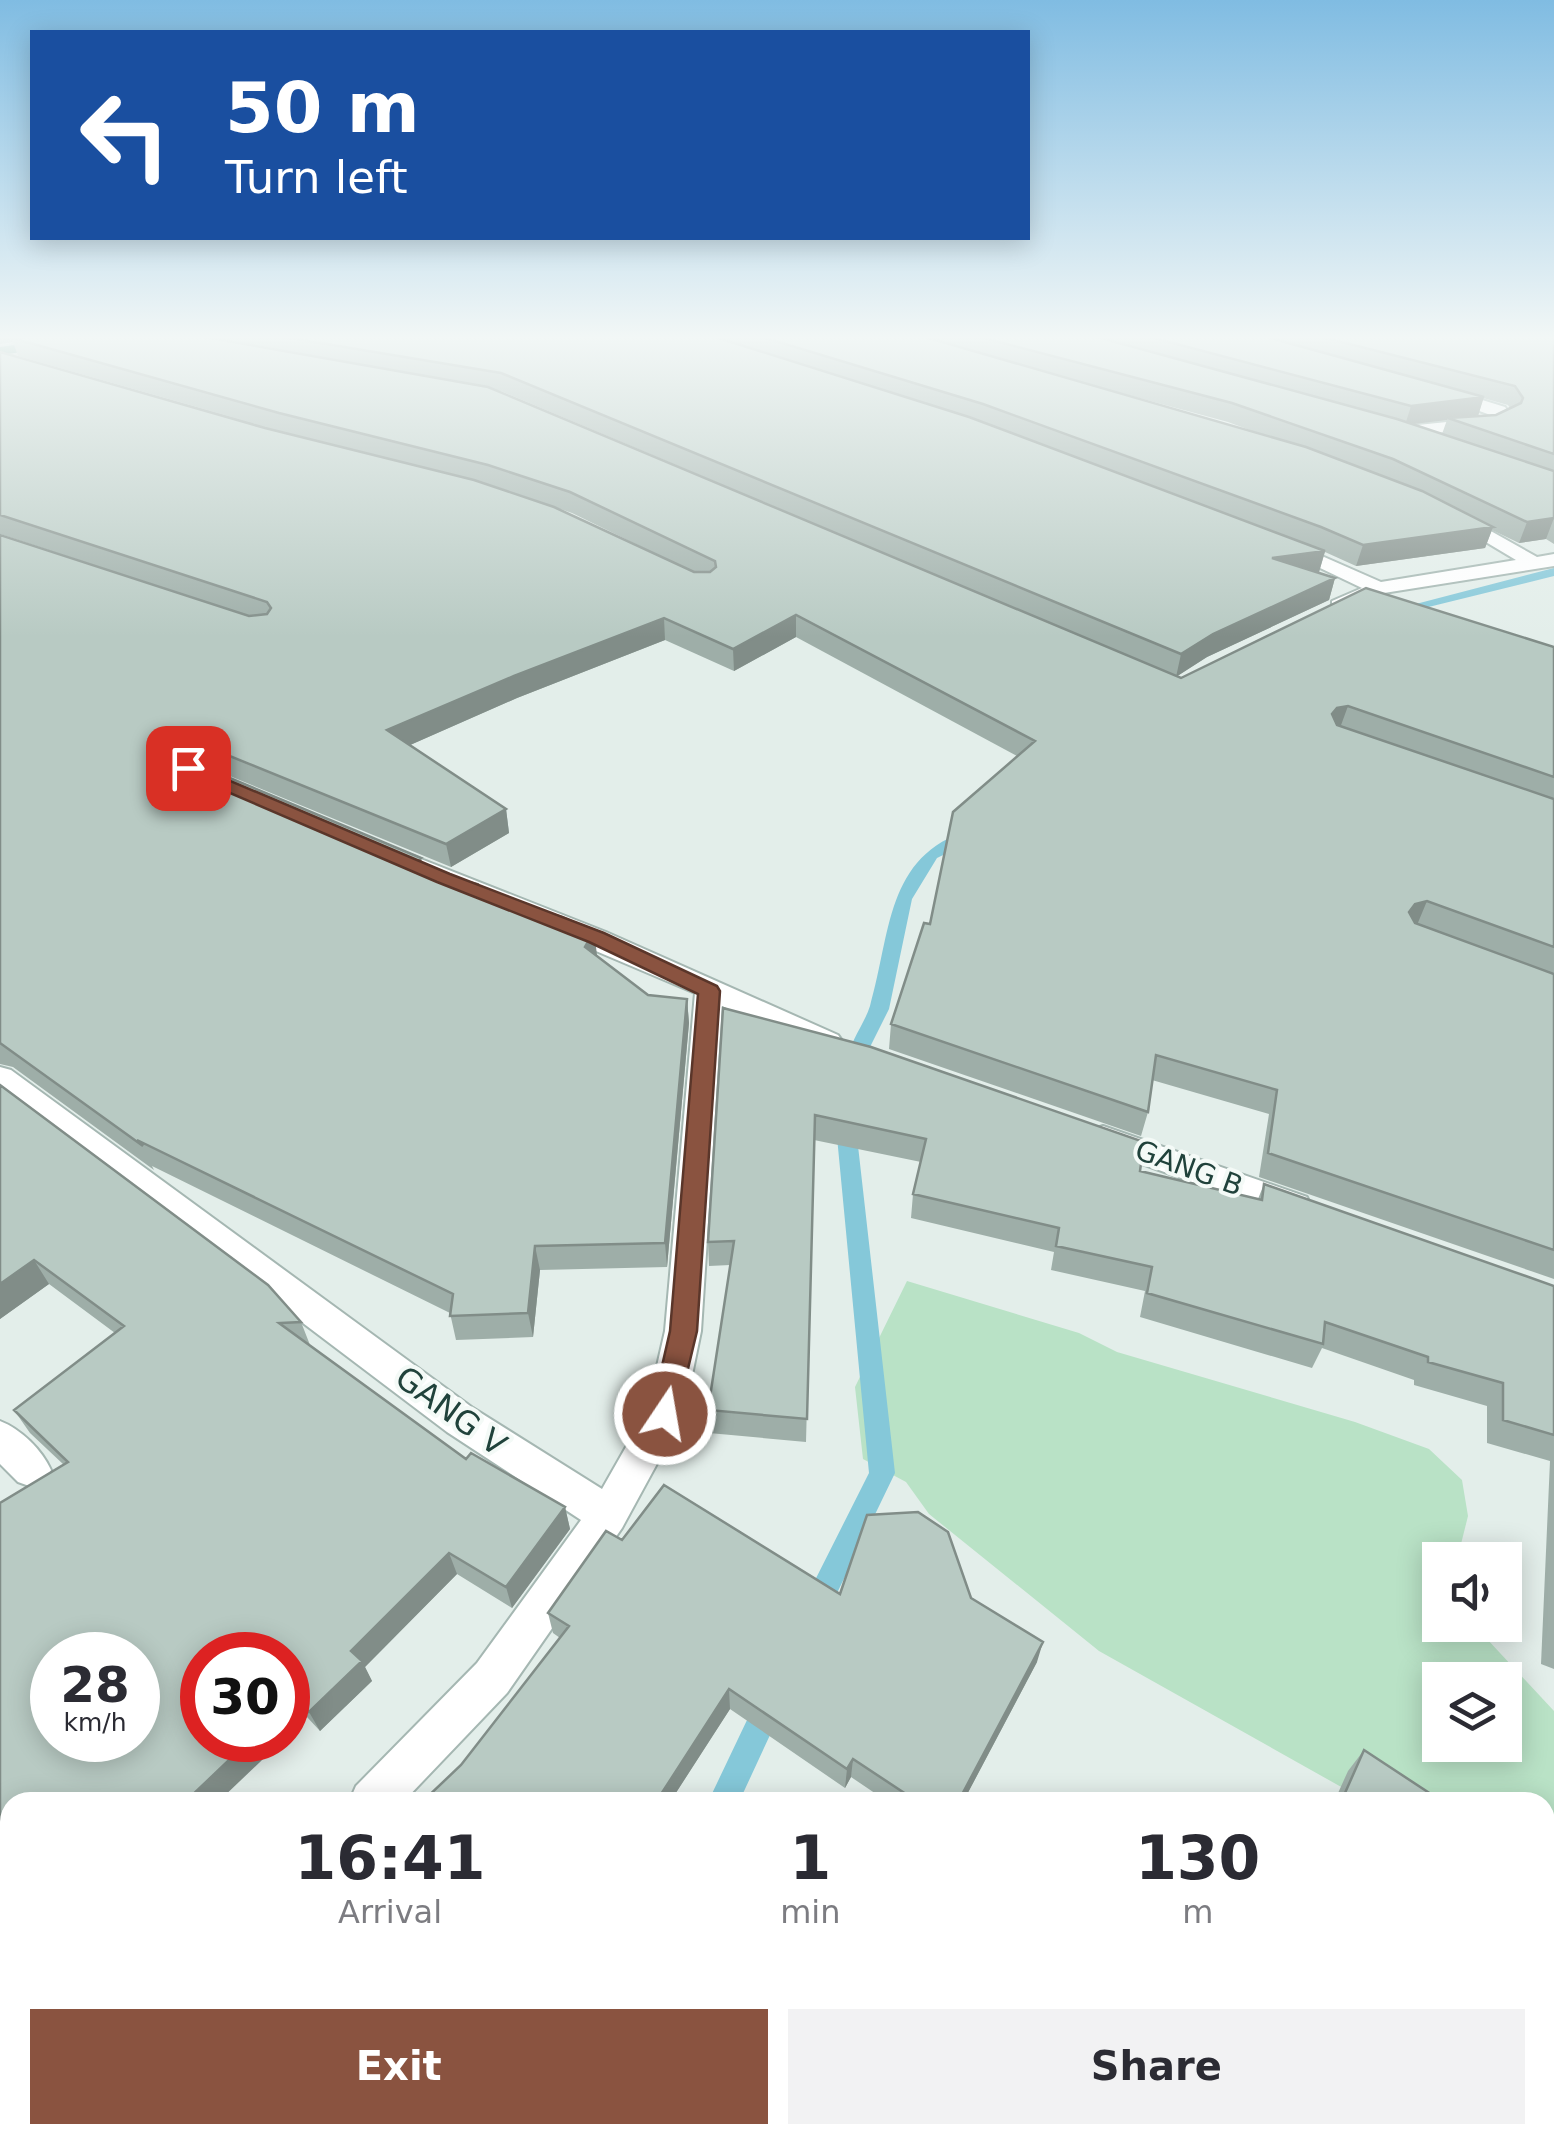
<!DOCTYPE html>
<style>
body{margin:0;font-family:"DejaVu Sans",sans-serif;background:#f2f2f3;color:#2b2b33;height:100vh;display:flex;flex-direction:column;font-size:38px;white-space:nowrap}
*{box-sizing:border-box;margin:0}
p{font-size:32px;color:#7c7c81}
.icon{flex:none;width:55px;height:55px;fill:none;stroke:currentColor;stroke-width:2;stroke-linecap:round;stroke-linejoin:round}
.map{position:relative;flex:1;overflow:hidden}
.side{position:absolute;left:0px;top:1792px;width:1555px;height:352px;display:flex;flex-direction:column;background:#fff;border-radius:30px 30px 0 0;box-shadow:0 5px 25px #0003}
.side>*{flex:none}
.top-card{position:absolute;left:30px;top:30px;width:1000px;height:210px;border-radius:0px;box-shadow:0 5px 25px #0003;background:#1a4fa0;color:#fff;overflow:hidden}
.controls{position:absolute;left:1422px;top:1542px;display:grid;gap:20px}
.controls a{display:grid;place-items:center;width:100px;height:100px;border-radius:0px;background:#fff;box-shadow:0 5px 25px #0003;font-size:50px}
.speed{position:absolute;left:30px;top:1632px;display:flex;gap:20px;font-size:50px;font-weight:700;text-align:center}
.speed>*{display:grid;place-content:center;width:130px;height:130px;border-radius:50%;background:#fff;box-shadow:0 5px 25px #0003;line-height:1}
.speed small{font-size:25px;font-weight:400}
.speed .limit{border:15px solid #d22;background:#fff;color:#111}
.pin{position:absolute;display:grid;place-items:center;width:85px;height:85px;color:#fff;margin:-42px;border-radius:20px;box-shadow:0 5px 15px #0006}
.me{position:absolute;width:110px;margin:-55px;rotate:12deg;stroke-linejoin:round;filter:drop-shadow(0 0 8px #0008)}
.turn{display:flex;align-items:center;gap:35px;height:210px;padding:0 30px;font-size:45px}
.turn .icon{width:130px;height:130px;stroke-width:2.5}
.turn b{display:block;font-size:70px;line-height:85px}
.eta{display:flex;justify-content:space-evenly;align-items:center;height:170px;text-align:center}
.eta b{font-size:60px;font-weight:800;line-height:70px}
.cta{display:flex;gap:20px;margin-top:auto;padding:20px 30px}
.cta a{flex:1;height:115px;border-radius:0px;background:#8a5340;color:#fff;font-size:40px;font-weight:800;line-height:115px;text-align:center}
.cta a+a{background:#f2f2f3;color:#2b2b33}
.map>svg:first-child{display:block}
.green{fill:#b9e2c6;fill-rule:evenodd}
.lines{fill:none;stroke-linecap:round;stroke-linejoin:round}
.stream{fill:#85c8d9;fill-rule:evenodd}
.minor-casing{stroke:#a5b7b2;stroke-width:4}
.highway-casing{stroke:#c1cac8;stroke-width:4}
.minor{fill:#fff;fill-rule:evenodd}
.highway{fill:#287266;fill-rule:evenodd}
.wall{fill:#9eaea8;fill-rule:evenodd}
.shaded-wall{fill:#818d88}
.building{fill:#b8cac3;stroke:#818d88;stroke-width:2.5;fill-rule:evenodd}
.route{fill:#8a5340;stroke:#5a362a;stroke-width:2.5}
.labels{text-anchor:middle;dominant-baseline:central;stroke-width:8;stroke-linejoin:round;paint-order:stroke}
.street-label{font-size:28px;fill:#20423b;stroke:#f4faf7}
.near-street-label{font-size:32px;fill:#20423b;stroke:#f4faf7}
</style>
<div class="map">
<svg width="1554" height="2144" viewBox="0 0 1554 2144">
<rect width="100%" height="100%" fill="#e3eeea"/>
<path class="green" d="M907 1281 1079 1333 1117 1352 1355 1422 1429 1449 1462 1480 1468 1516 1457 1560H1440V1625H1474L1554 1711V1907L1545 1902V1802H1368L1099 1651 929 1514 906 1482 863 1459 855 1387ZM1440 1680H1505V1745H1440Z"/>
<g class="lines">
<path class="stream" d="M1554 568V576L1396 615 1389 611Z
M970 830 976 831V839L937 858 912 899 889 1009 870 1047 867 1072 857 1079 850 1077C840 1051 863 1029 870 1006 891 935 885 855 970 830Z
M850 1112 857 1115 860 1120 857 1137 895 1473 825 1618 815 1621 805 1618 801 1608 869 1473 837 1137 843 1115Z
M768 1692 778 1697 783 1707 739 1802H708L758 1697Z
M468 2135H515L511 2144H464Z"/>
<g class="minor-casing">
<path id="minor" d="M1443 388 1505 407 1513 419 1489 430 1392 435 1390 432 1398 427 1496 417 1438 396 1435 393Z
M1455 511 1537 557 1554 554V566L1384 593 1339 611 1332 609V601L1362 588 1274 546 1283 540 1290 542 1381 582 1516 560 1449 520 1446 516Z
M388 846 606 932 838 1035 843 1042 838 1049H818L722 1006 701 1331 684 1414 622 1528 507 1693 403 1802H349L356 1786 477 1663 581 1520 447 1432 0 1094V1067L11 1070 473 1408 602 1489 647 1410 665 1331 695 993 379 859 375 854Z
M1103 1126 1307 1197 1311 1206 1307 1215 1295 1219 1092 1146 1087 1138 1092 1130Z
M0 1421C21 1429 42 1450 51 1470L46 1482 32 1487 18 1482 0 1464Z
M1165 2135H1226L1229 2144H1168Z"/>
</g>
<g class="highway-casing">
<path id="highway" d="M74 337H110L103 341 0 355V347Z"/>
</g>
<use href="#minor" class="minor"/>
<use href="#highway" class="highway"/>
</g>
<path class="wall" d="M0 337H1554V544L1546 539 1519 543 1492 530 1485 548 1356 566 1325 552 1319 572H1316L1335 578 1329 600 1207 657 1177 676 1181 678 1554 647V1279L1259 1177 1269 1114 1152 1080 1148 1112 1141 1136 889 1049 891 1024 930 924 1017 756 796 637 734 671 665 640 517 698 410 745 506 809 509 833 451 867 186 758 184 759 421 858 424 872 477 884 479 894 597 956 648 995 687 999 689 1023 667 1267 540 1270 533 1337 456 1340 450 1313 152 1166 154 1170 13 1067 0 1064V535L248 616 0 534V352L284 432 18 356 13 342ZM497 390 503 392 939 576ZM1121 393 1228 422 1255 432ZM1483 398 1508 405 1510 408 1496 415 1478 416ZM1447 420 1442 434 1412 424ZM491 485 572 513 679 565Z
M723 1008 1140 1171 1258 1199 1264 1184 1554 1286V1669L1541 1664 1550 1461 1487 1443V1406L1414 1385V1380L1322 1348 1312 1368 1140 1317 1145 1291 1051 1270 1054 1252 911 1218 913 1194 921 1162 814 1140 806 1442 709 1433 708 1410 730 1265 709 1266 708 1242Z
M0 1085 301 1322 310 1345 466 1459 565 1507 570 1529 512 1608 457 1574 365 1667 372 1681 320 1731 307 1717 10 1802V2130L0 2125V1503L64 1465 30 1433 14 1410 115 1333 49 1284 0 1319Z
M622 1540 840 1594 971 1598 1037 1662 963 1802H888L851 1777 845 1788 730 1709 670 1802H422L461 1765 560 1638 553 1633 548 1613Z
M1364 1750 1443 1802H1334L1348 1771Z
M1554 2118V2144H1547Z"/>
<path class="shaded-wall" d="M0 337H51L12 338 13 342 0 344Z
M1484 397 1478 416 1448 418 1447 420 1405 425 1411 406Z
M1554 518 1546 539 1519 543 1527 522Z
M1493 527 1485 548 1356 566 1363 545Z
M1325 551 1319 572 1266 579 1272 558Z
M1335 578 1329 600 1207 657 1176 677 1181 654 1213 634Z
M796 615V637L734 671 733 649Z
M664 618 665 640 517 698 392 753 387 730 514 676Z
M1348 706 1340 728 1330 730 1332 714 1337 708Z
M178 735 186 758 172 767 164 744Z
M506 809 509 833 451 867 446 844Z
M421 858 426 882 405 867Z
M1427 901 1417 925 1399 936 1409 912 1415 904Z
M594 931 597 955 588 972 585 947Z
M687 999 689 1023 667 1267 665 1243Z
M535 1246 540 1270 533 1337 528 1313Z
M34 1260 49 1284 0 1319V1284Z
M565 1507 570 1529 512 1608 506 1587Z
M449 1553 457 1574 365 1667 372 1681 320 1731 309 1712 351 1651Z
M1043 1642 1037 1662 963 1802H958Z
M729 1689 730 1709 670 1802H656Z
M295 1698 307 1717 288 1736V1704Z
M250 1740H283L218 1802H185Z
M853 1759 851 1777 845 1788 847 1769Z
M325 2135H348L340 2144H318Z
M601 2135H614L607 2144H594Z"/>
<path class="building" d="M26 337H205L488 387 1181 678 1366 588 1554 647V777L1348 706 1337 708 1332 714 1337 725 1554 799V947L1427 901 1415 904 1409 912 1415 923 1554 974V1250L1268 1153 1277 1090 1156 1055 1148 1112 891 1024 924 923 930 924 953 812 1035 741 796 615 733 649 664 618 514 676 387 730 506 809 446 844 178 735 164 744 170 753 421 858 405 867 477 884 471 891 562 917 594 931 585 947 648 995 687 999 665 1243 535 1246 528 1313 450 1316 453 1294 137 1140 143 1146 0 1043V535L249 616 267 614 271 608 267 602 0 515V352L265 428 474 480 554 507 694 572H710L716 567 715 561 570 492 488 465 279 413 12 338Z
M284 337H715L969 417 1325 551 1272 558 1335 578 1213 634 1181 654 501 373Z
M762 337H925L1306 447 1422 491 1493 527 1363 545 1321 527 983 404Z
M980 337H1097L1397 419 1554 471V518L1527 522 1393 459 1232 403Z
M1150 337H1267L1484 397 1411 406Z
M1322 337H1554V454L1448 418 1496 415 1521 403 1523 398 1515 386Z
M723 1008 871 1047 1144 1142 1140 1171 1262 1200 1264 1184 1554 1286V1435L1503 1420V1383L1428 1362V1357L1325 1322 1323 1344 1147 1293 1152 1267 1056 1246 1059 1228 913 1194 926 1139 815 1115 807 1419 708 1410 734 1241 708 1242Z
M0 1085 268 1285 301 1322 279 1323 466 1459 471 1453 565 1507 506 1587 449 1553 351 1651 362 1661 309 1712 295 1698 288 1704V1655H202V1740H250L185 1802H10V2121H0V1503L68 1462 14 1410 124 1326 34 1260 0 1284ZM52 1655H138V1740H52Z
M664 1485 840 1594 867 1515 918 1512 948 1532 971 1598 1043 1642 958 1802H918L853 1759 847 1769 729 1689 656 1802H422L461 1765 569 1626 548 1613 606 1531 622 1540Z
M1364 1750 1443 1802H1341Z
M26 2135H325L318 2144H0V2138H24Z
M522 2135H601L594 2144H529Z
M797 2135H1035L1032 2141 1036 2144H792Z"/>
<linearGradient id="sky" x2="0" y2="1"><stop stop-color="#80bce2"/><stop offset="0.53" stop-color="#f2f7f6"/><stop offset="1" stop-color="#f2f7f6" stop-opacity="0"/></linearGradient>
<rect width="1554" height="637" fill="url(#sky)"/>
<path class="route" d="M188 763 450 874 604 933 717 986 720 991 697 1331 675 1423 665 1426 655 1423 651 1414 670 1331 698 994 589 942 437 882 181 772 179 768Z"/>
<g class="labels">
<g class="street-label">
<text transform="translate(1189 1168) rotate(20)">GANG B</text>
</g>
<g class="near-street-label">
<text transform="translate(451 1411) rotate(36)">GANG V</text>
</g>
</g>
</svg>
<div class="controls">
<a><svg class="icon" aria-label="sound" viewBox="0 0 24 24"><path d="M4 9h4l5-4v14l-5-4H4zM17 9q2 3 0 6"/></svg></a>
<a><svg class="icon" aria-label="layers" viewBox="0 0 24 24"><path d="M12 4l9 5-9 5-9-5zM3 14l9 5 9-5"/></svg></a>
</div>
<div class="speed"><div>28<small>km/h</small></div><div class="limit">30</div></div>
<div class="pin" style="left:188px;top:768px;background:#d93025"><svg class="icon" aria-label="arrive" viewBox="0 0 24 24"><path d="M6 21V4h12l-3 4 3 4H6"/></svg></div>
<svg class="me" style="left:665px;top:1414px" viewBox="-20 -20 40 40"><circle r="17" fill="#8a5340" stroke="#fff" stroke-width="3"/><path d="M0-11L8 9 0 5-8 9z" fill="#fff"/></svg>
<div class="top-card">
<div class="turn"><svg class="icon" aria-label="left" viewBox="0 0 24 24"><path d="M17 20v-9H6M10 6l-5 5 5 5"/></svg><div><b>50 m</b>Turn left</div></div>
</div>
<section class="side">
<div class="eta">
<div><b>16:41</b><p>Arrival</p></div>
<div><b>1</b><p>min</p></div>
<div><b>130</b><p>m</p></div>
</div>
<div class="cta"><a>Exit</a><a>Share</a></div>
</section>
</div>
